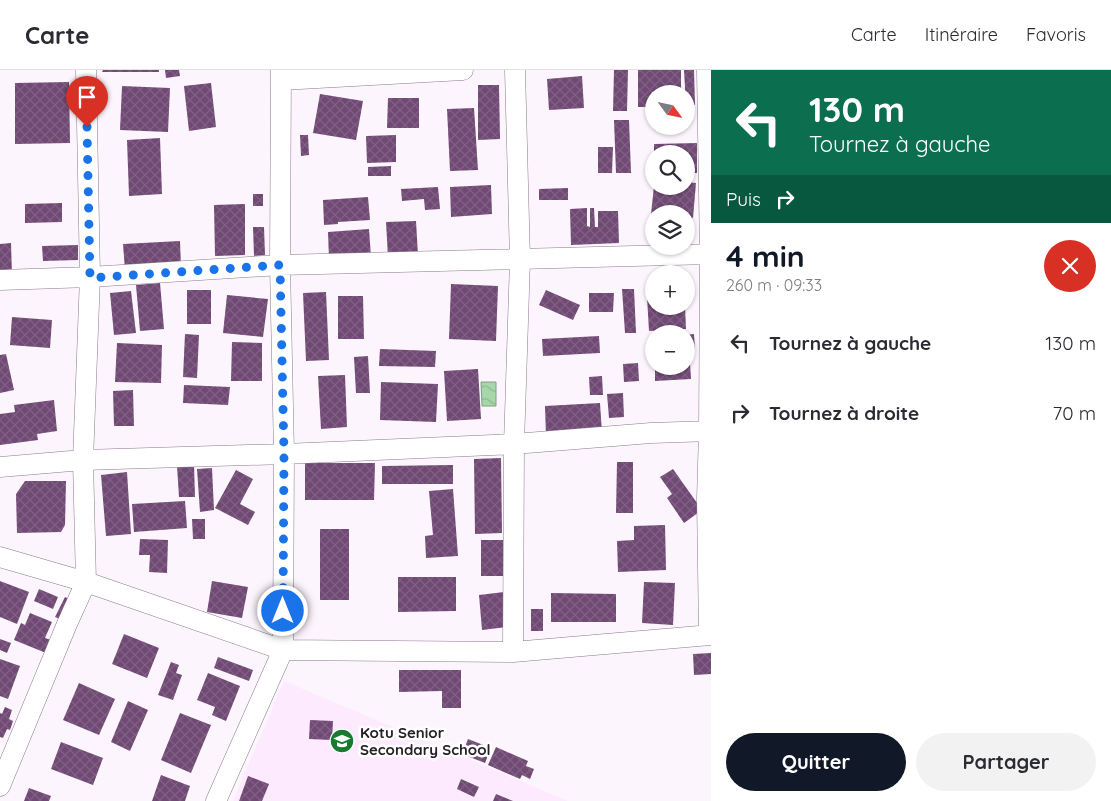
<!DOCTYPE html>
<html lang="fr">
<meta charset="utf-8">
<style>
body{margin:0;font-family:Quicksand,sans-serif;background:#f2f2f3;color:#2b2b33;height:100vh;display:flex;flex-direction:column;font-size:19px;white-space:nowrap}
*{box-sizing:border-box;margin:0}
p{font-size:16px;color:#7c7c81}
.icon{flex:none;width:28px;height:28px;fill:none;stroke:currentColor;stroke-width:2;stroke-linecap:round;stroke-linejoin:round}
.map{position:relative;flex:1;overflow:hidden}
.drawer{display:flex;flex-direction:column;background:#fff;width:400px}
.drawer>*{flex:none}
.top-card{background:#0b6e4f;color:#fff;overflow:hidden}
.needle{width:32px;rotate:123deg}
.fabs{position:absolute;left:645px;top:15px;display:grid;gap:10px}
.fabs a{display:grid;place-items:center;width:50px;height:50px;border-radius:50%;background:#fff;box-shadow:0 1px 4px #0004;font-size:25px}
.pin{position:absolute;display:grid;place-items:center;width:42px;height:42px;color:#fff;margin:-51px -21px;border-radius:50% 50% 50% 0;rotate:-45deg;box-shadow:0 0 5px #0007}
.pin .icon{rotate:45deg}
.me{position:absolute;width:55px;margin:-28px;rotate:0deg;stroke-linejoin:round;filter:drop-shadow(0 0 4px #0008)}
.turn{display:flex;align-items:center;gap:18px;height:105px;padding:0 15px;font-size:22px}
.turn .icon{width:65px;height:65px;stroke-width:2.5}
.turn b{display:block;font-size:35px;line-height:42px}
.then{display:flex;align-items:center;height:48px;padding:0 15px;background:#0003;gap:10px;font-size:19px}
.round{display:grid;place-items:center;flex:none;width:52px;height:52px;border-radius:26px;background:#f2f2f3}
.head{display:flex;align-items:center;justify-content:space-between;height:85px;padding:0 15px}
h1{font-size:30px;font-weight:800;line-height:38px;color:#111827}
.action{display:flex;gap:10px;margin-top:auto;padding:10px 15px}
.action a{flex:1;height:58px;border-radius:30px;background:#111827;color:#fff;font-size:20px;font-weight:800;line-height:58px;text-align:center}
.action a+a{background:#f2f2f3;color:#2b2b33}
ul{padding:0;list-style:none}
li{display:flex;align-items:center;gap:15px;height:70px;padding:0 15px}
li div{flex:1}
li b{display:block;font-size:19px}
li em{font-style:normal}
header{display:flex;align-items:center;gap:30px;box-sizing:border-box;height:70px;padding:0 25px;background:#fff;border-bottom:1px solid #e1e1e2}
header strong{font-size:24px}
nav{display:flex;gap:28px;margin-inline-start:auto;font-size:18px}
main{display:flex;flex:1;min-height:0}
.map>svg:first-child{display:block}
.built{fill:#fdeaff}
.water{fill:url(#water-waves);stroke:#7fa081}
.building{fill:url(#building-cross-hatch)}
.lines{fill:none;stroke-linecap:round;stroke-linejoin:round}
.street-casing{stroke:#8a7a8c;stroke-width:21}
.street{stroke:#fff;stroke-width:20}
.route{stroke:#1a73e8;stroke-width:9;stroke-dasharray:0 16.2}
.labels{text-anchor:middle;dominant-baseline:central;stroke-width:5;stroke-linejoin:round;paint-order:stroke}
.poi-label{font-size:15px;font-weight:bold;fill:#272027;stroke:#fff;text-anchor:start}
</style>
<header>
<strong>Carte</strong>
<nav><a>Carte</a><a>Itinéraire</a><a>Favoris</a></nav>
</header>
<main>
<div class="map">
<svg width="711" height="731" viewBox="0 0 711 731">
<defs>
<pattern id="water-waves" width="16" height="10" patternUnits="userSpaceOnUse" patternTransform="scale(1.25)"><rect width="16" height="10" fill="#a5d7a8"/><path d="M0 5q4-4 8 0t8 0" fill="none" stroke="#8eb891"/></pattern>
<pattern id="building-cross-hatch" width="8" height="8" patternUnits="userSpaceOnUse" patternTransform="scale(1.25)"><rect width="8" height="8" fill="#704974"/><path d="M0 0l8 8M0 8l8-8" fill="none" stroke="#806083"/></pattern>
</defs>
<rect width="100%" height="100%" fill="#fdf5fd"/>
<path class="built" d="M284 611 568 731H233Z"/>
<path class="water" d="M481 312H496V336H482Z"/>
<path class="building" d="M103 0H159V2H102Z
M165 0H179L180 6 166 8Z
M614 0H628L627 41H613Z
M638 0H681V24H654V37H638Z
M684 0H694L695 35H686Z
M582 6 584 38 549 40 547 9Z
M69 12 70 73 15 74V13Z
M211 13 216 57 189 61 184 16Z
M478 15H499L500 69 478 70Z
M122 16 170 18 168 62 120 60Z
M320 24 363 31 356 70 313 63Z
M388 28H419V58H387Z
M474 38 478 100 450 101 447 39Z
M614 50H629L631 103H616Z
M300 65H308L309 85 301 86Z
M396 65V92L367 93 366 66Z
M160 68 162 124 129 126 127 70Z
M697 73V103H686V84H654V74Z
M598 77H613L612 103H598Z
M391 96V106H368V97Z
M686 112 696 113 693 148 686 147V144H651L654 116H686Z
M491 115 492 144 451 147 450 117Z
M438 117 440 139 425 140 424 129 402 131 401 119Z
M568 118V130H539V119Z
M253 124H263V136H253Z
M368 127 370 150 338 152V154L324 155 323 130Z
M62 133V152L25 153V134Z
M245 134V185L215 186 214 135Z
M587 138V156L590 157V138H594L595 157H598V141H618L619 173 571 175 570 139Z
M416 151 418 185 388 187 386 152Z
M253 157H264L265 185 254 186Z
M369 159 371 187 329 189 328 162Z
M180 171 181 197 125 200 123 174Z
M11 173 12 205 0 206V174Z
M78 175V190L43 191 42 176Z
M160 213 164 259 140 261 136 215Z
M451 214 498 216 496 271 449 269Z
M622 219H634L636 263H625Z
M187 220H211V254H187Z
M546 220 580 235 573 250 539 235Z
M131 221 136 263 114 265 110 223Z
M326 222 329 290 306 291 303 223Z
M589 223H614L613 242H589Z
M227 225 268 229 263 267 223 263Z
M338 226H363L364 269H338Z
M654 226V236H685L686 259 649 261 647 227Z
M12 247 52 250 50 278 10 275Z
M185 264 199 265 197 308 183 307Z
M694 264 695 281 686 282V265Z
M599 266 600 283 543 286 542 269Z
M232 272 262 273V311H231Z
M117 273 162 275 161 313 115 312Z
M380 279 436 281 435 297 379 296Z
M6 284 14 320 0 323V285Z
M368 286 370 323H356L354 287Z
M638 293 639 311 624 312 623 294Z
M686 293H690L691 309 655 311V296H686Z
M478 299 481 349 447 351 444 301Z
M345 305 347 357 321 359 318 306Z
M602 306 603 325H590L589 307Z
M381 312 438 314 436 352 380 350Z
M184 315 230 317 228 335 183 333Z
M133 320 134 356H114L113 321Z
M623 323 624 347 609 348 607 324Z
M54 330 57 361 37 364 38 370 0 375V344L15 342 14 335Z
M600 333 602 363 546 366 545 336Z
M501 388 502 463 475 464 474 389Z
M617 392H633V443H616Z
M305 393H375L374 430H305Z
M194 395 195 427H179L177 396Z
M453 395V414H382V396Z
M212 398 214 440 200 442 197 399Z
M673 399 702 440 684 453 667 428 672 424 660 407Z
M236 400 253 409 240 434 255 442 248 455 215 438Z
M127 402 131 464 106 466 101 405Z
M25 411H66L65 455 61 462 17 463 16 424Z
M453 419 458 486 426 488 425 466 433 465 429 421Z
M185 431 187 458 134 462 132 434Z
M192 449H205V469H193Z
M665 455 666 500 618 502 617 471 634 470V456Z
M320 459H349V530H320Z
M140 469 168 470 167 503 149 502 150 485H139Z
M481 470H505L504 506H481Z
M398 507H456V541L398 542Z
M0 511 29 522 17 554 0 547Z
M212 511 248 517 242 548 207 542Z
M644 512 675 513 673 555 642 553Z
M39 519 58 527 53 539 34 531Z
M504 522 507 557 482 560 479 525Z
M551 523 616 524V552H551Z
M65 527 73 531 64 551 55 547Z
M531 539H543V561H531Z
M30 543 52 552 45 568 51 570 46 583 14 570 21 553 25 555Z
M124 564 159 578 147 608 112 594Z
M0 569 11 573 7 583 0 580Z
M711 583V604L694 605 693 584Z
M218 587 253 600 249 611 214 598Z
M0 589 20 596 8 629 0 626Z
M171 592 179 595 176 603 182 605 173 630 158 625Z
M399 600H461V638H442V621L399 622Z
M208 603 240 616 226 651 212 645 215 637 197 630Z
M79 613 115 629 99 665 63 650Z
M128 631 148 640 130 681 111 672Z
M5 637 12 640 9 649 13 651 10 660 7 659 3 668 0 667V643L2 644Z
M180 643 211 655 191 703 161 690Z
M310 650 333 651 332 670 309 669Z
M468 669 491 678 485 693 462 684Z
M61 672 103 688 93 715 51 699Z
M496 677 528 691 526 696 534 699 530 709 522 705 520 709 488 695Z
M161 705 190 716 185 731H152Z
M248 706 269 714 262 731H239Z
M461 709 479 717 474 727 457 719Z
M29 718 51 726 49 731H24Z
M496 724 513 731H493Z"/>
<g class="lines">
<g class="street-casing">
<path id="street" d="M707 0 710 184 709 362 707 429 709 565
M281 10 463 0
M0 210 90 207 280 195 711 184
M0 397 83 390 284 384 514 374 651 363 711 361
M0 487 86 512 283 580 513 582 711 565
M513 582 514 374 520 190 515 0
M0 716 67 554 86 512 83 390 90 207 86 0
M216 731 283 580 284 384 280 195 281 0"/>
</g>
<use href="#street" class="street"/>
</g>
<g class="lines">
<path class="route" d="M87 57 90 208 280 195 284 384 283 541"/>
</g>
<defs>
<g id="school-disc" transform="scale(1.25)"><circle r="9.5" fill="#187b2d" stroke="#fff"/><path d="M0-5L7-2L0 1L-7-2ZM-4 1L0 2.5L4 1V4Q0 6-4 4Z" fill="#fff"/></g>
</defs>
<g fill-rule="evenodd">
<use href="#school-disc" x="342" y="671"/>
</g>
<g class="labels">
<g class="poi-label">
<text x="360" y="662">Kotu Senior<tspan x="360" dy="17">Secondary School</tspan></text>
</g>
</g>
</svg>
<div class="fabs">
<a><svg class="needle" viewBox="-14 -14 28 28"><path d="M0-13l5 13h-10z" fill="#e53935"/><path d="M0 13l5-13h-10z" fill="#7c7c81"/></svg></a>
<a><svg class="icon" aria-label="search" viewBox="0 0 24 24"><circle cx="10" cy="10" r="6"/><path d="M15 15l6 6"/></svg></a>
<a><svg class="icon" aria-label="layers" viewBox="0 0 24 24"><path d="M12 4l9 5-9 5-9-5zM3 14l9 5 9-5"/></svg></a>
<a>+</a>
<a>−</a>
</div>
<div class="pin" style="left:87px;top:57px;background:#d93025"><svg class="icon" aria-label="arrive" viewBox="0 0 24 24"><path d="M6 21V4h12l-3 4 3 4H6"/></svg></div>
<svg class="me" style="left:283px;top:541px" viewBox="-20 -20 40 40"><circle r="17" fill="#1a73e8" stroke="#fff" stroke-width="3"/><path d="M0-11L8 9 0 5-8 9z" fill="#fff"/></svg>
</div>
<section class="drawer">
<div class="top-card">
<div class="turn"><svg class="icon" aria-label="left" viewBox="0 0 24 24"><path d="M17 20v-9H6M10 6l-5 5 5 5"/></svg><div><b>130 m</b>Tournez à gauche</div></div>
<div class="then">Puis<svg class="icon" aria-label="right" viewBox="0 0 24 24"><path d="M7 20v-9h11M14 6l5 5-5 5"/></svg></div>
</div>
<div class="head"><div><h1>4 min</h1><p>260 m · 09:33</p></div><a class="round" style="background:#d93025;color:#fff"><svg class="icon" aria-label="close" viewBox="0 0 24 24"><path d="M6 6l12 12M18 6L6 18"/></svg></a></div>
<ul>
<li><svg class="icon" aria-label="left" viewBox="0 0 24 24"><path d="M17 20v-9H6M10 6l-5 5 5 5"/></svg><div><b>Tournez à gauche</b></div><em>130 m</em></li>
<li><svg class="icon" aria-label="right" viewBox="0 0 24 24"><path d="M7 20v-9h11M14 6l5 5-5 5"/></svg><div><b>Tournez à droite</b></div><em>70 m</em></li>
</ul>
<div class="action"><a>Quitter</a><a>Partager</a></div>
</section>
</main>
